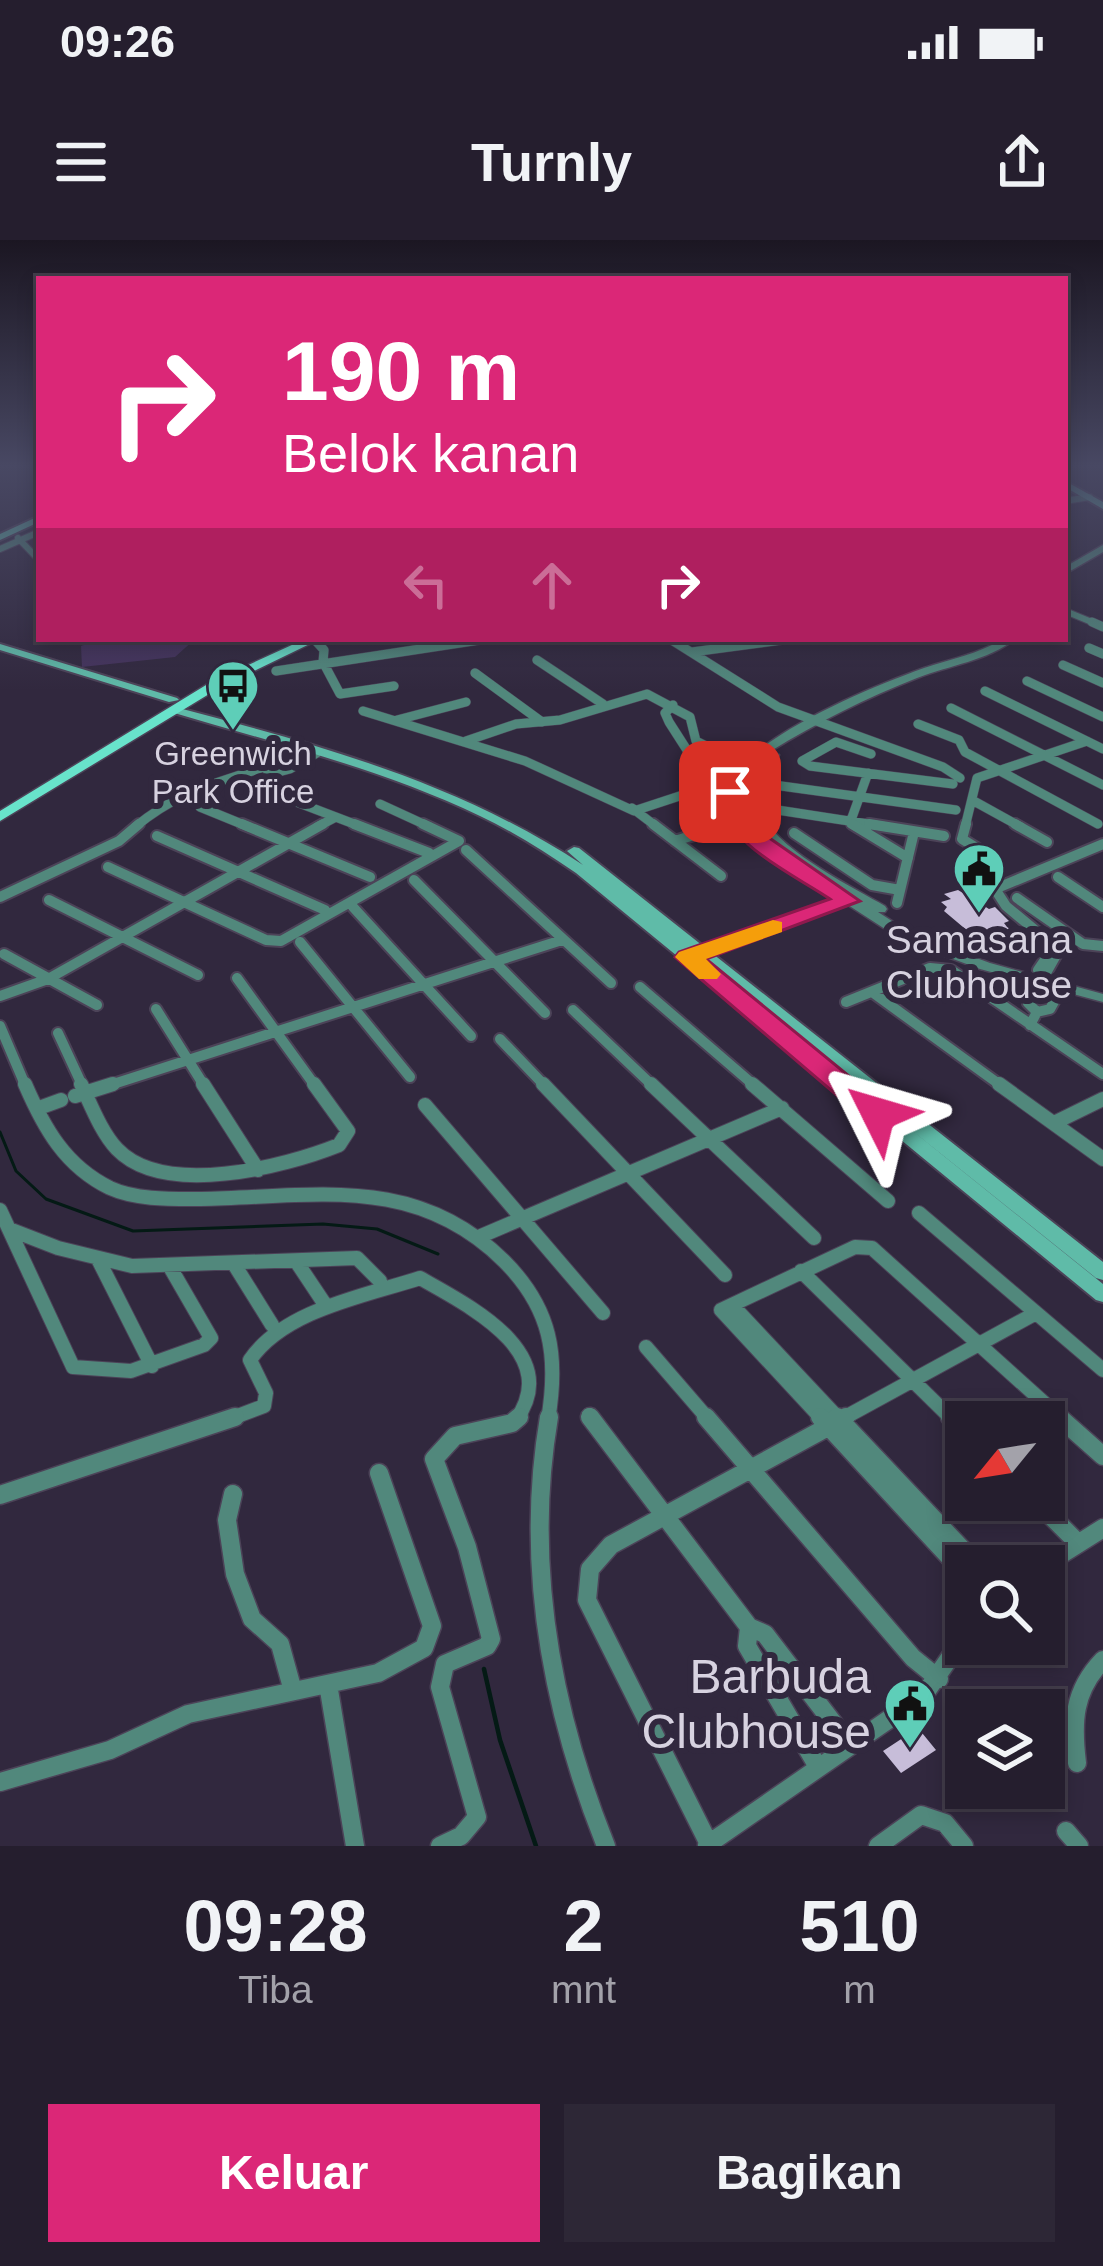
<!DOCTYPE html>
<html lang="id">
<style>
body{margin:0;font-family:Arial,sans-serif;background:#2d2736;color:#f1f3f6;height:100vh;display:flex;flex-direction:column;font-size:45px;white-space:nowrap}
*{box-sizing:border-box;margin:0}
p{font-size:39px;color:#a3a2aa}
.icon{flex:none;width:66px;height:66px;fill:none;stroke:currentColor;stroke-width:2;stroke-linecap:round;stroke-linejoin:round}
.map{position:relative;height:1606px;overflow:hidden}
.side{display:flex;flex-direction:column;background:#251e2e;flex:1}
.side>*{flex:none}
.hud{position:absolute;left:36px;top:36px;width:1032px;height:366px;border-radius:0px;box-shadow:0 6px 18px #0003,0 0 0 3px #423c4a;background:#db2777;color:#fff;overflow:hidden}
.needle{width:78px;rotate:240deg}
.tools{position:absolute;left:945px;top:1161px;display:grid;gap:24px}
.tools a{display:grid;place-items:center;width:120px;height:120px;border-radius:0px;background:#251e2e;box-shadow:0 6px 18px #0003,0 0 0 3px #423c4a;font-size:60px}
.pin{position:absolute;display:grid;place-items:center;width:102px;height:102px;color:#fff;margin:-51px;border-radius:24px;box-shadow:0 6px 18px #0006}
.me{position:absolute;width:132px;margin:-66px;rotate:310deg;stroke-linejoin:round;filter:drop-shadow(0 0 9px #0008)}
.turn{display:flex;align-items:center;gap:42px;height:252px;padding:0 48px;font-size:54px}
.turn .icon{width:156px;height:156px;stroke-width:2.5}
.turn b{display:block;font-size:84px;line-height:102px}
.lanes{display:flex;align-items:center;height:114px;padding:0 48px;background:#0003;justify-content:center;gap:60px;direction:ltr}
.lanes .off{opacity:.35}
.eta{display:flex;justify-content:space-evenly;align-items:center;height:204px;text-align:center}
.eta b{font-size:72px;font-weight:600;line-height:84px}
.cta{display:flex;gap:24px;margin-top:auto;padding:24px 48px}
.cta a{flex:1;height:138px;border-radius:0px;background:#db2777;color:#fff;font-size:48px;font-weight:600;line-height:138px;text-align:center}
.cta a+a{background:#2d2736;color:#f1f3f6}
.status{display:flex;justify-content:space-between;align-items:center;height:84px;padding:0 60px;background:#251e2e;direction:ltr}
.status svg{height:33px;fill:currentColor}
header{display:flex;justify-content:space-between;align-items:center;height:156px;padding:0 48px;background:#251e2e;font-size:54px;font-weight:600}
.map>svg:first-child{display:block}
.green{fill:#44335c}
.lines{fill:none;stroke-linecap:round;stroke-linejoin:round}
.stream-far1{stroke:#041a15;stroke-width:3}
.stream{stroke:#041a15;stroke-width:4.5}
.building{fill:#c7bdd9}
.minor-far4-casing{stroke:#4c4358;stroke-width:8}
.minor-far3-casing{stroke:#4c4358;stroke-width:10}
.minor-far2-casing{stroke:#4c4358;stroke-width:14}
.minor-far1-casing{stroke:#4c4358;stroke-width:16}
.minor-casing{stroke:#4c4358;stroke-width:21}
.tertiary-casing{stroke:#4c4358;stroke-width:3}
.secondary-casing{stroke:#4c4358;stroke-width:4}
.primary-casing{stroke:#4c4358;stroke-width:3}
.minor-far4{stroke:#51887c;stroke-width:6}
.minor-far3{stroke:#51887c;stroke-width:9}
.minor-far2{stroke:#51887c;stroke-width:10}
.minor-far1{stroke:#51887c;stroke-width:14}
.minor{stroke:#51887c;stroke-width:18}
.tertiary{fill:#51887c;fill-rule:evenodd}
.secondary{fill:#5fbba8;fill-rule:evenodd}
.primary{fill:#68e3cb;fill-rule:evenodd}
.route{fill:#db2777;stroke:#8e194d;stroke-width:3}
.slow{fill:#f59e0b}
.labels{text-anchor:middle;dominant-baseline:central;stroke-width:12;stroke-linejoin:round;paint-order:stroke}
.far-poi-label{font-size:33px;fill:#d7d2e0;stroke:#31283e}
.poi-label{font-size:39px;fill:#d7d2e0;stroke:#31283e}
.near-poi-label{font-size:48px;fill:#d7d2e0;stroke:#31283e;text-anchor:end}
</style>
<div class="status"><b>09:26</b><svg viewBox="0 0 49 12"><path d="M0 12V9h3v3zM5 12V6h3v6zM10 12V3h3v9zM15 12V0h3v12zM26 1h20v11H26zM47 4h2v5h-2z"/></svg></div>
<header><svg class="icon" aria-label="menu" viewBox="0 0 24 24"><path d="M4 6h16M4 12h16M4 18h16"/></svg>Turnly<svg class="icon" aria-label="share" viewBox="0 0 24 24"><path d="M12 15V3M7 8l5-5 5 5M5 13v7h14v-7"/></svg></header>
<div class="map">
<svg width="1103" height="1606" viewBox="0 0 1103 1606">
<rect width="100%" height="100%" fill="#31283e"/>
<path class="green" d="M102 399H195L175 417 82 427 81 406Z"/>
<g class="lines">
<path class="stream-far1" d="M0 892 16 931 46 959 133 991 323 984 377 989 438 1014"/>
<path class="stream" d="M484 1429 500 1500 536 1606"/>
</g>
<path class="building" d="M958 650 989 669 995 667 1009 681 1004 683 1007 687 1028 701 1011 707 997 697 976 698 944 671 947 667 941 662 951 659 944 654Z
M918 1488 936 1510 901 1533 883 1511Z"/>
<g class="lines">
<g class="minor-far4-casing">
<path id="minor-far4" d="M1065 261 1090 257
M18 298 39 320
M0 309 39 292
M1065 371 1099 385"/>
</g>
<g class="minor-far3-casing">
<path id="minor-far3" d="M1092 382 1103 387
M314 399 324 410 323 422 340 454 394 446
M670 399 778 467 943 527 960 538
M1089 408 1103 414
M692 412 789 399
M537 420 603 464
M1063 425 1103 443
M276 431 486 399
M475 433 542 482
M1027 441 1103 477
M985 451 1103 509
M951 468 1103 545
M363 471 525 521 634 571 710 546 669 482 665 473 673 465
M397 480 466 462
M918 484 959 500 965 512 1098 584
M466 501 516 484 560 480 647 454 690 477 696 501 744 525
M871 514 836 502 802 521 810 526 953 544
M267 535 290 529 317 513
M774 545 956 570
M265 550 362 587
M972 560 1021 587
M380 564 430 587
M745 565 888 587
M200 567 249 587
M632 568 657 587
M135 587C194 538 240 543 304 509
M317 587 334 578
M857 587 850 583 868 533
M965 587 977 538 1087 501"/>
</g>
<g class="minor-far2-casing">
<path id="minor-far2" d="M242 584 370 637
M354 584 429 613
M653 584 721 636
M852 584 908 618
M869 584 944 596
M966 584 962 599 996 620
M1015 584 1047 602
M794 593 872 645 900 650
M157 596 325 670
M675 601 722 586
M466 610 611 743
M108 627 266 700 281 701 459 601 423 584
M1058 637 1103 667
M414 640 545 773
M0 657 119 601 139 584
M1017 658 1083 704 1103 706
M49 660 198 735
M897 663 914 592
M353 667 471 796
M300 702 410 837
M4 714 97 765
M1038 730 1055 705
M1046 733 1059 710 1006 666 995 649 1103 604
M237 738 316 847
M640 747 756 847
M872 752 1003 847
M0 756 48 739 323 584
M846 762 930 728 951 730 1103 834
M156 769 205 847
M573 770 654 847
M1037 772 1028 763 1040 741
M1030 785 1037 772 1050 769 1062 747
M0 786 26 847
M58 793 83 847
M500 799 546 847
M104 847 562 700"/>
</g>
<g class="minor-far1-casing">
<path id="minor-far1" d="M25 844C44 888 65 926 110 948 136 960 172 959 201 959 314 957 415 933 504 1021 551 1068 559 1115 548 1180
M81 844C91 865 101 892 117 909 164 958 284 927 339 905L348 891 314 844
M203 844 258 930
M543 844 725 1035
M651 844 814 998
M752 844 888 961
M999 844 1103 919
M75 856 113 844
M425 865 603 1073
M39 868 61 860
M1054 883 1103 859
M0 970 73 1127 131 1131 204 1105 211 1098 170 1027
M919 973 1103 1130
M9 989 58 1008 132 1026 357 1018 380 1041
M481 996 782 868
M99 1021 152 1126
M296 1021 324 1063
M234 1024 272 1085
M801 1031 953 1180
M732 1065 840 1180
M646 1107 709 1180
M589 1175 593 1180
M227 1180 264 1166 266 1153 250 1120C284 1070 365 1056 420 1038 467 1065 564 1112 516 1180
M823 1180 721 1070 855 1007 872 1008 1063 1180
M840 1180 1036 1073"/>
</g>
<g class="minor-casing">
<path id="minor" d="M549 1177C524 1324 551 1469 606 1606
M590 1177 749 1387 765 1394 850 1505
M706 1177 913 1418 939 1439
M820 1177 966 1335
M837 1177 978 1326
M950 1177 966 1193
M1059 1177 1103 1216
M233 1254 227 1280 235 1334 252 1379 280 1404 293 1451
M0 1255 235 1177
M1035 1260 1078 1303
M1043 1326 1103 1288
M749 1387 747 1406 818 1527
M328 1444 355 1606
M1077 1523C1072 1482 1073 1451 1103 1420
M0 1542 110 1510 188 1474 378 1433 424 1408 432 1386 379 1233
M1066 1591 1079 1606
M709 1604 587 1360 590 1329 611 1305 846 1177
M707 1605 924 1455 966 1394
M440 1606 461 1596 477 1577 440 1447 445 1424 487 1406 491 1399 467 1307 434 1219 455 1196 512 1183 519 1177
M878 1606 921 1575 945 1583 964 1606"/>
</g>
<g class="tertiary-casing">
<path id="tertiary" d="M1103 305V312L1065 334V327Z
M1003 399H1015C987 421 950 425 917 438 866 458 818 482 771 511L769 513 779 515C771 524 759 532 756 544 742 594 849 645 885 666L887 669 885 672H878L912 694 990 723 1103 754V762L980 729 902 700 848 665 699 718H689L687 715 689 712 839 659 753 604 727 574V539C769 490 863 450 924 428 951 419 978 414 1003 399ZM768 514C762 520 751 527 747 535 730 563 760 594 780 610L761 598 737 571 739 540Z"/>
</g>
<g class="secondary-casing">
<path id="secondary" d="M1065 241 1103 262V269L1065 247Z
M39 276V282L0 300V294Z
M0 404 177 458 179 460 169 462 0 410Z
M175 467C319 505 457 542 583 625L567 611 574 607 579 608 1103 1022V1040L1096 1038 894 876 1103 1044V1062L1096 1060 576 633C545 612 514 592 480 576 382 529 275 503 171 472V468Z"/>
</g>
<g class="primary-casing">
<path id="primary" d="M305 399H320L219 448 0 581V571L211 442Z"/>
</g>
<use href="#minor-far4" class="minor-far4"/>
<use href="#minor-far3" class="minor-far3"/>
<use href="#minor-far2" class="minor-far2"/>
<use href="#minor-far1" class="minor-far1"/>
<use href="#minor" class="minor"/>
<use href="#tertiary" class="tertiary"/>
<use href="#secondary" class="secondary"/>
<use href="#primary" class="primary"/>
</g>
<linearGradient id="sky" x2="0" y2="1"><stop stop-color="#1b1622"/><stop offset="0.5" stop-color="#484863"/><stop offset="1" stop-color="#484863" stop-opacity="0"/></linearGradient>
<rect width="1103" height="451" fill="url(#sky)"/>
<path class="route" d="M730 546 740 552 742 571 755 588 860 661 706 719 888 868 892 874 888 881H867L675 717 679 712 830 659C790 632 723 604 719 552Z"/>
<path class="slow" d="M773 680 782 682V692L706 719 721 734 717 739H699L675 717 679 712Z"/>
<defs>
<g id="bus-pin" transform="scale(2.7)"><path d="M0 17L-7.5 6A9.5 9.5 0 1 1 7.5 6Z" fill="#5eceb8" stroke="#31283e"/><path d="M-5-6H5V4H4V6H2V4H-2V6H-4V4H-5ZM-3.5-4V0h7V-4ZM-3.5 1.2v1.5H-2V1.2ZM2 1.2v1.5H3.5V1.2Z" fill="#111"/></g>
<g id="civic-pin" transform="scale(2.7)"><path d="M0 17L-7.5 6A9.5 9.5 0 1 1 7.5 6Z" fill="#5eceb8" stroke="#31283e"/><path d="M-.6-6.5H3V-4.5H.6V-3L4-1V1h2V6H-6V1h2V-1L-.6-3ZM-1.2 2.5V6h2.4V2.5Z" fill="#111"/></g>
</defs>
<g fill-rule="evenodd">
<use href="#bus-pin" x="233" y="446"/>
<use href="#civic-pin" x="979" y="629"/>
<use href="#civic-pin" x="910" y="1464"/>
</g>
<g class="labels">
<g class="far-poi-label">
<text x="233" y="513">Greenwich<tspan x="233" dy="38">Park Office</tspan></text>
</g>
<g class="poi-label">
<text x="979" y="699">Samasana<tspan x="979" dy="45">Clubhouse</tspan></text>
</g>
<g class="near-poi-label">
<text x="871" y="1436">Barbuda<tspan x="871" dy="55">Clubhouse</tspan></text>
</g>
</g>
</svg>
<div class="tools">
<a><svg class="needle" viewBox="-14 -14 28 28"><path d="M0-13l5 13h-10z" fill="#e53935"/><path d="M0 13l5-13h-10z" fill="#a3a2aa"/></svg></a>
<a><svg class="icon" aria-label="search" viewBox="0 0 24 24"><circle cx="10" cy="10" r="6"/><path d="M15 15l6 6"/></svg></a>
<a><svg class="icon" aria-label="layers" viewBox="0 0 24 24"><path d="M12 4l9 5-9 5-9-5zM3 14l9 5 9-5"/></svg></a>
</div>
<div class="pin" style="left:730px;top:552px;background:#d93025"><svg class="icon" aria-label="arrive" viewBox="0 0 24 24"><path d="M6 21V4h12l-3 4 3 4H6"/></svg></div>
<svg class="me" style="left:878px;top:874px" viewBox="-20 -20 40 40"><path d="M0-17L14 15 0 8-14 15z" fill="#db2777" stroke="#fff" stroke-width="4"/></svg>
<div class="hud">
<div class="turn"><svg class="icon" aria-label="right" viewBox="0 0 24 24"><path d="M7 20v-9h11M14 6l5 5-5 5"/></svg><div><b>190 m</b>Belok kanan</div></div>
<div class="lanes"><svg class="icon off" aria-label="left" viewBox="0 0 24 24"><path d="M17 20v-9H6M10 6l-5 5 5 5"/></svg><svg class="icon off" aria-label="ahead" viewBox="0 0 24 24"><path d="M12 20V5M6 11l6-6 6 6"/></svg><svg class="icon" aria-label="right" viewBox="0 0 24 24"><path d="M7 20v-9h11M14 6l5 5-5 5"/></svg></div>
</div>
</div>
<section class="side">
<div class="eta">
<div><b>09:28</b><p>Tiba</p></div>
<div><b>2</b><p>mnt</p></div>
<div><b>510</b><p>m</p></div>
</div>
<div class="cta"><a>Keluar</a><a>Bagikan</a></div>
</section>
